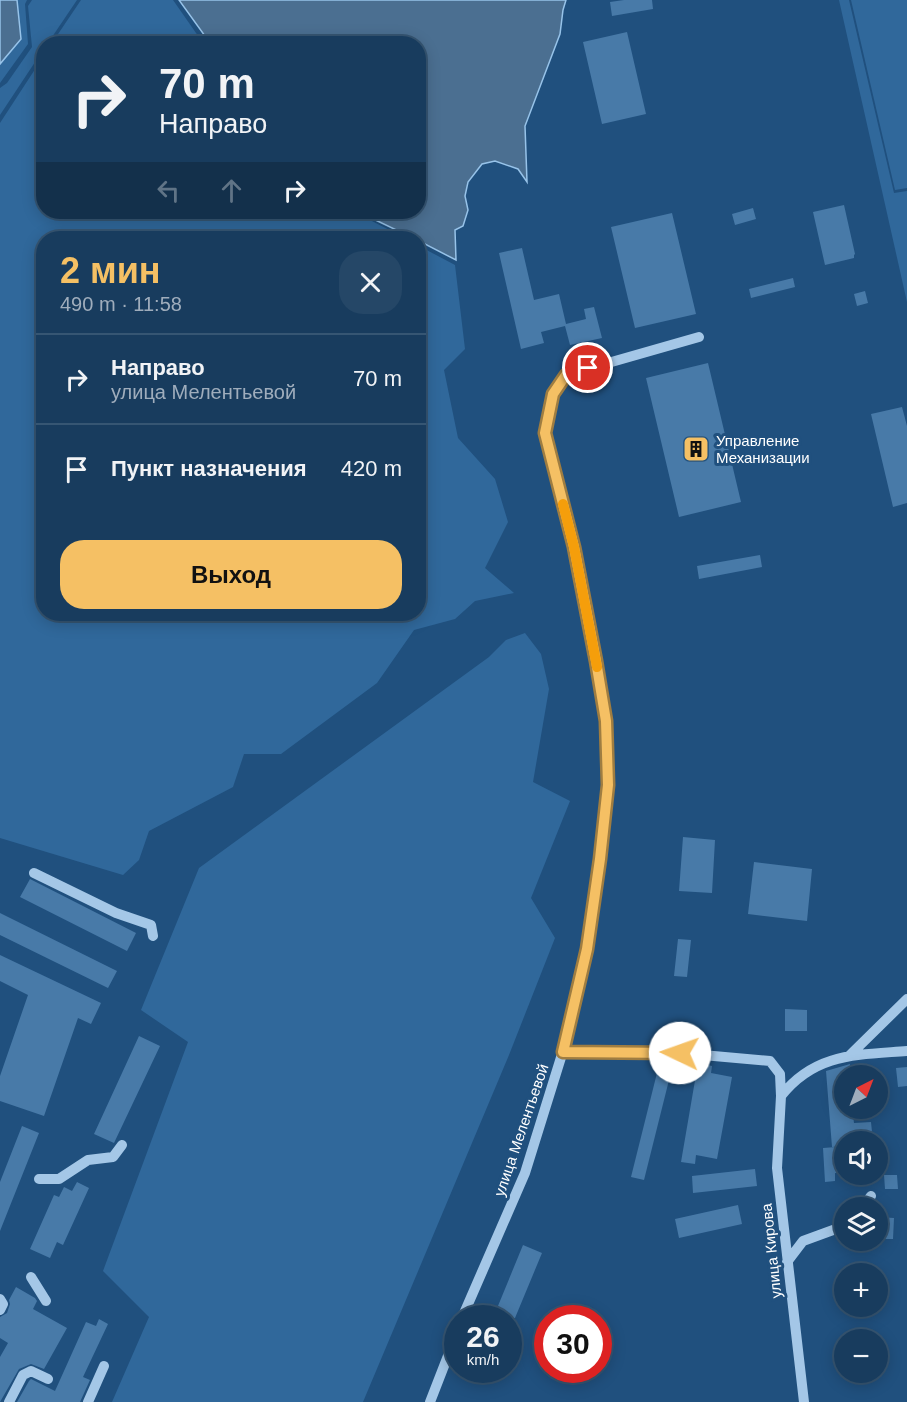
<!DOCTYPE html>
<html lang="ru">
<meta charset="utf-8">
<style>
body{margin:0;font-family:Arial,sans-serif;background:#254767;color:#f1f3f6;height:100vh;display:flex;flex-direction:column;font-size:22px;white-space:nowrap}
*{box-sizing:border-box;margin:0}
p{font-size:20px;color:#9fadbc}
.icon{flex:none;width:33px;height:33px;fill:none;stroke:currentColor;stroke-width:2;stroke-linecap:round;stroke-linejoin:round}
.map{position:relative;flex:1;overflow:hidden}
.side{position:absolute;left:36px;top:231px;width:390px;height:390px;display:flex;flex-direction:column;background:#183c5e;border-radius:24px;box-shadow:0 3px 15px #0003,0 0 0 2px #365673}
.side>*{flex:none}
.hud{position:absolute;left:36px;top:36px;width:390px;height:183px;border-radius:24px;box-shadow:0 3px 15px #0003,0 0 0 2px #365673;background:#183c5e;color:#f1f3f6;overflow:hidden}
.needle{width:39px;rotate:42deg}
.tools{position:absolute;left:834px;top:1065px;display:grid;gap:12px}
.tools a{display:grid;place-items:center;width:54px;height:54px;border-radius:50%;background:#183c5e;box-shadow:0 3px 15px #0003,0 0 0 2px #365673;font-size:30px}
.speed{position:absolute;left:444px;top:1305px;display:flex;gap:12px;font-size:30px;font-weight:700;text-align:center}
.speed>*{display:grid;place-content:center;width:78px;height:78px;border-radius:50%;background:#183c5e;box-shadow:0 3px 15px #0003,0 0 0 2px #365673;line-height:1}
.speed small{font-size:15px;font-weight:400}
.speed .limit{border:9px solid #d22;background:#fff;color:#111}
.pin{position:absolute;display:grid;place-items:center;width:51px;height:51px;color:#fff;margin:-26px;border:3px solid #fff;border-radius:50%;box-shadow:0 2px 6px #0007}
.me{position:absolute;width:66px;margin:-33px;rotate:273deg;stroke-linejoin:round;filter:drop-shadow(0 0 4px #0008)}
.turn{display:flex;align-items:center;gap:21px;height:126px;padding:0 24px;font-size:27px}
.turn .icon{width:78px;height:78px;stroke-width:2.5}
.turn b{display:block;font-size:42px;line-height:51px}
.lanes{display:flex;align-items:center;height:57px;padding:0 24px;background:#0003;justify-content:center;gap:30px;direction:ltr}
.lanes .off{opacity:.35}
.round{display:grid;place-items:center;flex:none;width:63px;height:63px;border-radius:24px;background:#254767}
.overview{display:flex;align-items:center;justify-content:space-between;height:102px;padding:0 24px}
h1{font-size:36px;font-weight:800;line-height:45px;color:#f5c064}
.action{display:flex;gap:12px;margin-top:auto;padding:12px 24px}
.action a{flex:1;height:69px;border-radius:24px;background:#f5c064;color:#111;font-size:24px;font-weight:800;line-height:69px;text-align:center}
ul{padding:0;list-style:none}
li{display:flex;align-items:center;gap:18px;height:90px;padding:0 24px;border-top:2px solid #365673}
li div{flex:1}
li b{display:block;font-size:22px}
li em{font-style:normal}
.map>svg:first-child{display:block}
.green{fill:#30689b}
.water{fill:#4b6f91;stroke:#97c3e9;stroke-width:1.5}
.building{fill:#487aa8}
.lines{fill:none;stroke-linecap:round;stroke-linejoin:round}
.minor{stroke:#a4c7e7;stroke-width:10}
.route-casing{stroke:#9f7d41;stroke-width:15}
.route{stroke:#f5c064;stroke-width:10}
.slow{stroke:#f59e0b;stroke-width:10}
.labels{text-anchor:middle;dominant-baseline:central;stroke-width:6;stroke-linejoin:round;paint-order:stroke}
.poi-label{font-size:15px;fill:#fff;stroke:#20507e;text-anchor:start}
.street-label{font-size:15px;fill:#fff;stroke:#20507e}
</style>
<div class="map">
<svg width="907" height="1402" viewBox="0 0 907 1402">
<rect width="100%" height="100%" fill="#20507e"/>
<path class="green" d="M17 0H27L25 4 28 44 0 83V64L21 39Z
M32 0H77L48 43 44 44 43 50 0 115V88L7 83 32 47 28 6Z
M81 0H173L203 43H52Z
M839 0H849L894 193 907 191V302Z
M851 0H907V188L895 190Z
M43 57 44 212H337L364 217 405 238H44V614H418L419 246 455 265 465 349 444 370 458 438 495 479 508 522 485 568 514 593 475 601 455 619 414 630 377 683 281 754H244L233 787 149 831 139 860 123 875 0 838V123Z
M525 633 541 654 549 689 533 782 570 801 531 898 555 938 509 1055 363 1402H112L149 1317 103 1271 188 1042 141 1010 199 868 489 657 506 640Z"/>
<path class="water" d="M0 0H17L21 39 0 64Z
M179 0H566L563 10 560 34 525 126 527 182 518 169 495 161 482 164 468 182 465 196 468 210 463 226 455 230 456 260 419 241 418 238H413L365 215 353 212H418V44L210 43Z"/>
<path class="building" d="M624 0H652L653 9 612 16 610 2Z
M627 32 646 114 602 124 583 42Z
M844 205 855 254 854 255V258L825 265 813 212Z
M753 208 756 219 735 225 732 214Z
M672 213 696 314 635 328 611 227Z
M522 248 534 300 559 294 566 324 586 319 584 309 594 307 602 338 570 345 565 326 541 332 544 343 521 349 499 253Z
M793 278 795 287 751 298 749 289Z
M865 291 868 303 857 306 854 294Z
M708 363 741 502 679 517 646 378Z
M902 407 907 426V503L893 507 871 414Z
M760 555 762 567 699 579 697 566Z
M683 837 715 840 712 893 679 891Z
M754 862 812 869 807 921 748 914Z
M30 879 136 933 127 951 20 897Z
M0 913 117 971 108 988 0 935Z
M678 939 691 940 687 977 674 976Z
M0 955 101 1003 91 1024 78 1018 44 1116 0 1101V1076L28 995 0 981Z
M785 1009 807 1010V1031H785Z
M139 1036 160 1046 114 1143 94 1134Z
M660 1061 673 1064 644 1180 631 1177Z
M698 1063 712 1066 711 1073 732 1077 717 1159 696 1155 695 1164 681 1162Z
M850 1064 851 1076H844V1108H852L854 1123 871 1122 873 1142H844V1146L832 1147 826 1071Z
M907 1067V1086L898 1087 896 1068Z
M22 1126 39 1133 0 1231V1182Z
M836 1147 838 1173H835V1181L825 1182 823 1148Z
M755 1169 757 1186 693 1193 692 1176Z
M884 1175H897L898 1189H885Z
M77 1182 89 1188 63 1245 57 1242 50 1258 30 1249 54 1195 59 1197 64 1187 72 1191Z
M738 1205 742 1224 679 1238 675 1219Z
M878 1217 894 1218 893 1239H878Z
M523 1245 542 1253 515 1318H493Z
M16 1287 35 1298 37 1301 33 1309 67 1328 44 1369 31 1364 19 1369 0 1402V1357L8 1343 0 1338V1317L7 1313 10 1304 9 1300Z
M99 1319 108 1324 83 1377 90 1380 80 1402H17L29 1381 31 1379 55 1391 86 1322 96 1326Z"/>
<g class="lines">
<path class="minor" d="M34 873 116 913 151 925 153 936
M563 1051H658L770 1061 780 1074 781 1096 777 1168 804 1402
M849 1056 907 999
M781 1096C815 1053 856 1055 907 1051
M39 1179H59L88 1160 113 1157 122 1145
M862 1208 871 1196
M787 1262 803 1241 844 1226
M31 1277 46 1301
M0 1299 3 1304 0 1310
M462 1318 525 1173 563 1051 587 949 600 859 608 785 606 721 596 661 574 547 545 433 553 394 566 375 699 337
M9 1402 23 1375 31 1371 48 1379
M88 1402 104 1366
M430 1402 458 1330"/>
</g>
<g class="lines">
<g class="route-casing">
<path id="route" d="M588 368 566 375 553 394 545 433 574 547 596 661 606 721 608 785 600 859 587 949 563 1052 680 1053"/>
</g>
<use href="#route" class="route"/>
<path class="slow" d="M563 504 574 547 597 667"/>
</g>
<defs>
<g id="building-square" transform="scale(1.35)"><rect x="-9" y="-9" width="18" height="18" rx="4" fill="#f5c064" stroke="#20507e"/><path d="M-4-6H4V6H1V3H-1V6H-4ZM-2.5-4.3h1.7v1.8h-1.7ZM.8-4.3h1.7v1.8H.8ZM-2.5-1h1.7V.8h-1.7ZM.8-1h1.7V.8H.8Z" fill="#111"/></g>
</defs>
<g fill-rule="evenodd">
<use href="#building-square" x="696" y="449"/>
</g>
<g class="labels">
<g class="poi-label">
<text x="716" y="440">Управление<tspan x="716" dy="17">Механизации</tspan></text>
</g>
<g class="street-label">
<text transform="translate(521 1130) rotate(-71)">улица Мелентьевой</text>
<text transform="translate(771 1251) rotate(-96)">улица Кирова</text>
</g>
</g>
</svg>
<div class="tools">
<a><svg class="needle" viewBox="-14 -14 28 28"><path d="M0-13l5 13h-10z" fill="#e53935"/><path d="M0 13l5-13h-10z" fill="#9fadbc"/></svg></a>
<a><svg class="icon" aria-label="sound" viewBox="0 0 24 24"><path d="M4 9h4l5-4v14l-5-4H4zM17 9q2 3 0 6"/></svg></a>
<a><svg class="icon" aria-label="layers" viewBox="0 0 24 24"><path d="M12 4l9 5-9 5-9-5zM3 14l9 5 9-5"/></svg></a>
<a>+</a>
<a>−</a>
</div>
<div class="speed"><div>26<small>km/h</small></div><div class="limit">30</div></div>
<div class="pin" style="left:588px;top:368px;background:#d93025"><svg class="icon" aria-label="arrive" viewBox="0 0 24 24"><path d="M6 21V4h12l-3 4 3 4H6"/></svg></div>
<svg class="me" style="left:680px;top:1053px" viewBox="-20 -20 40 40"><circle r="19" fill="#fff"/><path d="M0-13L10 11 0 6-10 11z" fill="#f5c064"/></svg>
<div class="hud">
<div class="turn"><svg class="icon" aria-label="right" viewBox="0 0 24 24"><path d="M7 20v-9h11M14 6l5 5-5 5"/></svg><div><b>70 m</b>Направо</div></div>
<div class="lanes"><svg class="icon off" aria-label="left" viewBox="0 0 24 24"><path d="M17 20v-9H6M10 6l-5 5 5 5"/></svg><svg class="icon off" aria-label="ahead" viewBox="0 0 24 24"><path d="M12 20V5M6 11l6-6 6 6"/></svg><svg class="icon" aria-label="right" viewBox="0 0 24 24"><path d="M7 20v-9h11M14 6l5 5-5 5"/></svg></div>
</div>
<section class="side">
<div class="overview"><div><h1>2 мин</h1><p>490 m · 11:58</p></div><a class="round"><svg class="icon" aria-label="close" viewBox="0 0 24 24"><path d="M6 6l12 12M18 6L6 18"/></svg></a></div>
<ul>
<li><svg class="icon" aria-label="right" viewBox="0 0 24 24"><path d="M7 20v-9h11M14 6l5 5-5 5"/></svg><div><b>Направо</b><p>улица Мелентьевой</p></div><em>70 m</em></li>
<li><svg class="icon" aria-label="arrive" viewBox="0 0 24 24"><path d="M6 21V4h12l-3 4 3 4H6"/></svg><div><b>Пункт назначения</b></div><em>420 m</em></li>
</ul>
<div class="action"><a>Выход</a></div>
</section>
</div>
